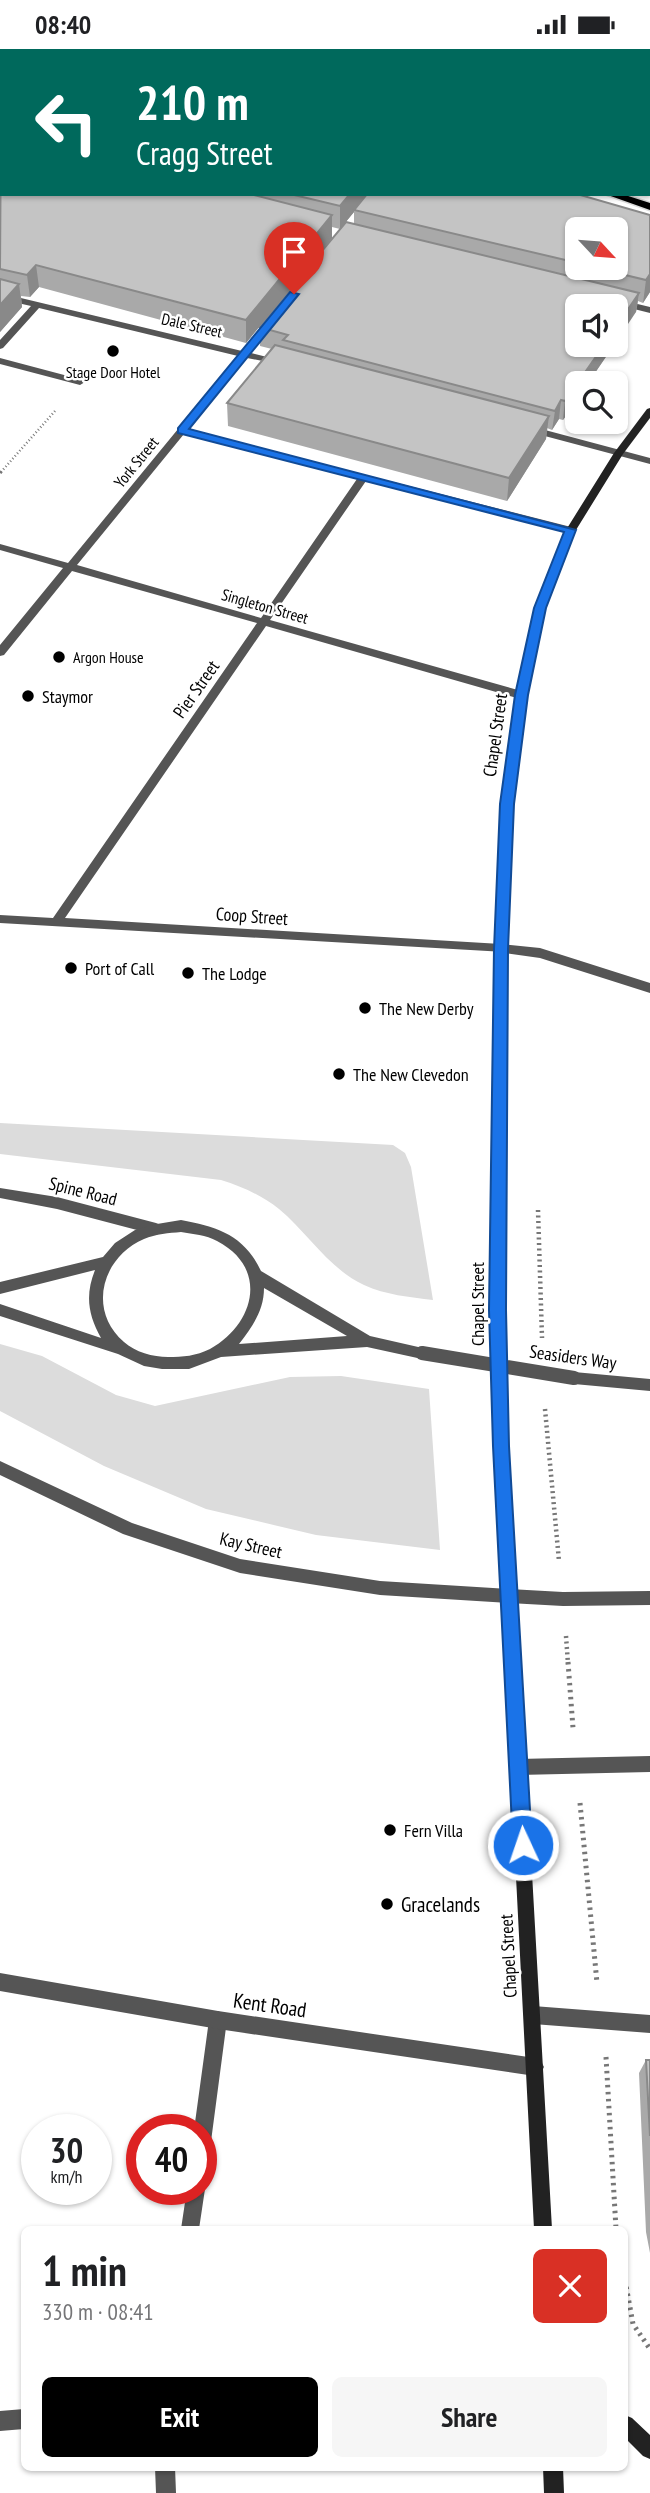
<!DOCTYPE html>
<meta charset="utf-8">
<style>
body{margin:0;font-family:"PT Sans Narrow",sans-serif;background:#f6f6f6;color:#202124;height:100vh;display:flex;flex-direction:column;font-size:26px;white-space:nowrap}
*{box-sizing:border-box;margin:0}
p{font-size:23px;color:#757577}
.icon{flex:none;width:38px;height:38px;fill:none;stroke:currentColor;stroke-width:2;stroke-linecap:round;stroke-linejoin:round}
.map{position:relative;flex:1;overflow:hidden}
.side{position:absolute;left:21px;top:2177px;width:607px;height:245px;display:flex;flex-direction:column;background:#fff;border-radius:10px;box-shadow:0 2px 5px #0004}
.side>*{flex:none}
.hud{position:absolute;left:0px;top:0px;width:651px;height:147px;box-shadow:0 2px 5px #0004;background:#00695c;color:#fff;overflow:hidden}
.needle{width:46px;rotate:116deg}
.tools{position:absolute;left:565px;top:168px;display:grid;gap:14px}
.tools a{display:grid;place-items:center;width:63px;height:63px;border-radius:10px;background:#fff;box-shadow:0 2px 5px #0004;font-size:35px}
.speed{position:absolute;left:21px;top:2065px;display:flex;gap:14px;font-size:35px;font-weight:700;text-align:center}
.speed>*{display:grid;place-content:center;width:91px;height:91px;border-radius:50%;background:#fff;box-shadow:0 2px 5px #0004;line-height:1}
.speed small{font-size:18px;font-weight:400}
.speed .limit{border:10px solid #d22;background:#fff;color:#111}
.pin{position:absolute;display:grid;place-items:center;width:60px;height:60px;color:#fff;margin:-72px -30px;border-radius:50% 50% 50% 0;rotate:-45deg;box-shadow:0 0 7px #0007}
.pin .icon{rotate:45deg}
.me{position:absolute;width:77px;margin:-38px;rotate:357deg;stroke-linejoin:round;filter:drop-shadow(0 0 5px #0008)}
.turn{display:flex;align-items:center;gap:24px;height:147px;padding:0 21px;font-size:32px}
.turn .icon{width:91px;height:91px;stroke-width:2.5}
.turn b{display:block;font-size:49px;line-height:60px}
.round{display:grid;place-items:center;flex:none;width:74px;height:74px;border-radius:10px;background:#f6f6f6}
.summary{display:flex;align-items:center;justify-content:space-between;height:119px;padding:0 21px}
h1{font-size:42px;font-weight:700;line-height:52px}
.action{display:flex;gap:14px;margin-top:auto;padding:14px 21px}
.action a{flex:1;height:80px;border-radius:10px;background:#000;color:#fff;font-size:28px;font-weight:700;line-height:80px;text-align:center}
.action a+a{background:#f6f6f6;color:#202124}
.status{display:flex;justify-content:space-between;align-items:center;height:49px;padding:0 35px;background:#fff;direction:ltr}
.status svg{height:19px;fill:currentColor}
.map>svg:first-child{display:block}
.green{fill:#dcdcdc}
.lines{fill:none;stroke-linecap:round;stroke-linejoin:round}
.primary-casing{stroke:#dbdbdb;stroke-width:3}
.path-far3{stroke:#777;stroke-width:2.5;stroke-dasharray:1 2.5;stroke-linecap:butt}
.path-far2{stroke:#777;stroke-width:3.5;stroke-dasharray:2 2.5;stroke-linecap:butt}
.path-far1{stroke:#777;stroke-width:4.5;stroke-dasharray:2 3.5;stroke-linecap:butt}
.path{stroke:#777;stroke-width:5;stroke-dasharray:2.5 4.5;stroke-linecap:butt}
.lane{fill:#555;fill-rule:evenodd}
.street{fill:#555;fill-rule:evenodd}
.secondary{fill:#222;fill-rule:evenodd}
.primary{fill:#000;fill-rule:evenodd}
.tram{stroke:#000;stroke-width:2}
.street-bridge{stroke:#555;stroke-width:14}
.wall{fill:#a9a9a9;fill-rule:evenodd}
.shaded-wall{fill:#898989}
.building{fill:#c4c4c4;stroke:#898989;stroke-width:2}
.route{fill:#1a73e8;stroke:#114b97;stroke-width:2}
.poi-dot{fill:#000;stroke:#fff;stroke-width:2.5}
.labels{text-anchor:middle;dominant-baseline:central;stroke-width:5;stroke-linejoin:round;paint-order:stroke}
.far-street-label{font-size:16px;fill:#000;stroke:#fff}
.far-poi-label{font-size:16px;fill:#000;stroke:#fff}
.street-label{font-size:18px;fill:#000;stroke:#fff}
.poi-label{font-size:18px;fill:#000;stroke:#fff;text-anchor:start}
.near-poi-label{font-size:21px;fill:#000;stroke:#fff;text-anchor:start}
.near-street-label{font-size:21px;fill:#000;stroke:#fff}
</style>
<div class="status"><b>08:40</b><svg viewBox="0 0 49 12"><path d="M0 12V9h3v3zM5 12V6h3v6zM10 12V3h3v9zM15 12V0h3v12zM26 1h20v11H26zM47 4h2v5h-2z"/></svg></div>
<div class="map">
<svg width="650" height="2444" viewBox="0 0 650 2444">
<rect width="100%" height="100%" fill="#fff"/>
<path class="green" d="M0 1074 393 1096 405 1104 411 1118 433 1251C409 1248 386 1246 364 1236 329 1220 308 1184 279 1160 261 1146 243 1138 221 1131L0 1105Z
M0 1295 42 1307 116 1346 155 1357 290 1328 341 1327 429 1340 440 1501 316 1486 206 1460 104 1417 0 1362Z"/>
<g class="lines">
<g class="primary-casing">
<path id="primary" d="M98 0H114L115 2H99Z
M605 145H622L650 154V161Z"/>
</g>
<path class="path-far3" d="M381 0 386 2
M1 423 55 362"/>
<path class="path-far2" d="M0 424 2 421"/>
<path class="path-far1" d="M538 1161 542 1289
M545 1360 559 1512
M566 1587 568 1615"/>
<path class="path" d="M568 1613 573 1679
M580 1754 597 1934
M606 2008 616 2180
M625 2231 633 2275 650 2300"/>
<path class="lane" d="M0 309 83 331 85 333 80 336 0 315Z
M501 895 540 899 650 934V944L540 909 497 903 495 900 497 897Z
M0 1139 57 1148 156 1174 161 1176 163 1180 161 1184 156 1186 57 1160 0 1149Z
M509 1540 563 1543 650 1542V1556L563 1557 509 1554 503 1552 501 1547 503 1542Z
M650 1707V1723L518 1726 512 1724 510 1718 512 1712 518 1710Z
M533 1957 650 1966V1984L533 1975 527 1972 524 1966 527 1960Z
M218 1962 224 1965 227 1971 210 2100 207 2106 201 2109V2081H194L209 1971 212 1965Z
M201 2133 205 2140 199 2180H181L187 2140H201Z
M24 2360V2380L0 2382V2362Z
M155 2418H175L176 2444H156Z"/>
<path class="street" d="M0 244 242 302 268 271H274V275L251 304 283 312V316L247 309 188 381 575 479 576 481 571 484 366 432 270 571 525 643V649H517L266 577 65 869 501 895 505 897 507 900 505 903 0 874V866L53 869 257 574 72 522 4 606 0 607V596L63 519 0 501V495L68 514 238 307 39 259 3 299 0 300V291L31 257 0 250ZM184 385 357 430 261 569 77 516Z
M621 251 650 258V264L618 256V252Z
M530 377 650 409V415L526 382V378Z
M181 1171C218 1178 244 1186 261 1222L370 1287 427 1300 429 1304 427 1308 422 1310 367 1298 221 1308 189 1320H162L144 1317 118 1305 0 1267V1255L101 1289C88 1266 85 1246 95 1221L0 1245V1233L103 1208 115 1194 135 1181 157 1175ZM181 1183C193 1185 206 1186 217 1192 269 1219 255 1275 210 1300 196 1307 183 1308 168 1308 153 1308 135 1303 124 1293 87 1261 102 1208 144 1190 156 1185 169 1184 181 1183ZM264 1239 347 1287 239 1295C253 1277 264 1261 264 1239Z
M574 1323 650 1330V1342L574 1335 569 1333 567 1329 569 1325Z
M0 1412 132 1474 240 1510 380 1532 509 1540 515 1542 517 1547 515 1552 509 1554 380 1546 240 1524 123 1485 0 1426Z
M0 1924 218 1962 535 2009 541 2012 544 2018 541 2024 535 2027 218 1980 0 1942Z"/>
<path class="secondary" d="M650 359V369L623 405 576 481 545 559 527 646 513 756 507 900 504 1261 508 1397 552 2180H534L494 1397 490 1261 495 900 501 756 515 646 535 559 566 481 614 404 647 360Z
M625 2366 632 2369 650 2386V2410L643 2407 625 2389Z
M543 2418H563L564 2444H544Z"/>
<use href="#primary" class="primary"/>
<path class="tram" d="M223 0 229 2
M266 0 273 2"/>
<path class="street-bridge" d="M422 1304 574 1329"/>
</g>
<path class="wall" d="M0 0 2 145H577L650 166V243L643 254 638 252 636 263 578 296H614L563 371 559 370 552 381 547 379 546 390 507 452 228 377 227 354 272 300 260 297 259 278 354 175V163L340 180 332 178V189L246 294 39 238 30 248 21 247 22 258 0 283ZM578 180 616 219H578Z
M650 0V81H649Z
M646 2011H650V2204L646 2183 639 2024Z"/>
<path class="shaded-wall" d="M350 145H368L354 161V163L340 180V157Z
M332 166V189L246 294V271Z
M36 216 39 238 30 248 27 226Z
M650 225V243L643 254 646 231Z
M19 235 22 258 0 283V256Z
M639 244 636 263 616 293V278Z
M604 296H614L588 334H578Z
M578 334V350L563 371 565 352Z
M561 351 559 370 552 381 555 362Z
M549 367 546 390 507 452 509 429Z"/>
<path class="building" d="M0 0H58L66 2H2V145H250L332 166 246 271 36 216 27 226 0 220 1 70H0Z
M646 0H650V55L649 2H645Z
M290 145H350L340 157Z
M367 145H577L650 166V225L646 231 596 219H616V180H578V214L354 161Z
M346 173 639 244 616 278V257H578V296H604L565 352 561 351 555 362 283 291 288 286 259 278Z
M0 230 19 235 0 256Z
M275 296 549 367 509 429 227 354Z
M646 2011H650V2087Z"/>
<path class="route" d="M290 243 299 245 189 380 576 481 546 559 528 646 514 755 508 900 506 1261 509 1397 532 1796 529 1803 523 1806 516 1803 513 1796 493 1397 489 1261 494 900 500 755 515 646 534 559 564 483 178 384V379Z"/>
<g class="poi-dot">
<circle cx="113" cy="302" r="7"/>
<circle cx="59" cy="608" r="7"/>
<circle cx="28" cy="647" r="7"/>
<circle cx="71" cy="919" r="7"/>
<circle cx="188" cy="924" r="7"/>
<circle cx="365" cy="959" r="7"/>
<circle cx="339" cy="1025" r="7"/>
<circle cx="390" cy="1781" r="7"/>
<circle cx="387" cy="1855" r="7"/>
</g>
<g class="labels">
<g class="far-street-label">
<text transform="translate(192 276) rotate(13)">Dale Street</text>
<text transform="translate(136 413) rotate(-51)">York Street</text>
<text transform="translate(265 557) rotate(16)">Singleton Street</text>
</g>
<g class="far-poi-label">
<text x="113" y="323">Stage Door Hotel</text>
<text x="73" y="608" text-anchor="start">Argon House</text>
</g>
<g class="street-label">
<text transform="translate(196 640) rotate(-55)">Pier Street</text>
<text transform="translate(495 686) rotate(-82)">Chapel Street</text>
<text transform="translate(252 867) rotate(4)">Coop Street</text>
<text transform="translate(83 1142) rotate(14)">Spine Road</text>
<text transform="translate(477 1255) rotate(-90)">Chapel Street</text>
<text transform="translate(573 1308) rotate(8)">Seasiders Way</text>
<text transform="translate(251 1496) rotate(13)">Kay Street</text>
<text transform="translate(508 1907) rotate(-93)">Chapel Street</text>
</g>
<g class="poi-label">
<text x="42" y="647">Staymor</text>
<text x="85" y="919">Port of Call</text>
<text x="202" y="924">The Lodge</text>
<text x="379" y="959">The New Derby</text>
<text x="353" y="1025">The New Clevedon</text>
<text x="404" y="1781">Fern Villa</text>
</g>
<g class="near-poi-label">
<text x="401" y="1855">Gracelands</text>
</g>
<g class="near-street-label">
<text transform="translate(270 1956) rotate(8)">Kent Road</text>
</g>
</g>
</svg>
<div class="tools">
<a><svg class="needle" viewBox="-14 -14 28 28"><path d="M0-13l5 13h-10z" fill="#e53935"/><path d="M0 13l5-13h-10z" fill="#757577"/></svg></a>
<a><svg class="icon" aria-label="sound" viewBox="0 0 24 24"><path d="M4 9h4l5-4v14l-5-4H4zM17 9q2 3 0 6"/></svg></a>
<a><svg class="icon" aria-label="search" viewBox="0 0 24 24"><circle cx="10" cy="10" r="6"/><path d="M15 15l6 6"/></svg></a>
</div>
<div class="speed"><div>30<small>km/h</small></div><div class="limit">40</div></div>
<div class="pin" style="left:294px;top:245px;background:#d93025"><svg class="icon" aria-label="arrive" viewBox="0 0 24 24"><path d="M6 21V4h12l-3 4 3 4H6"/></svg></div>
<svg class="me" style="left:523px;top:1796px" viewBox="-20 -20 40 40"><circle r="17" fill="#1a73e8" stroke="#fff" stroke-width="3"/><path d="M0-11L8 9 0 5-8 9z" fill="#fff"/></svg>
<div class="hud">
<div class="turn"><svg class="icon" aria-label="left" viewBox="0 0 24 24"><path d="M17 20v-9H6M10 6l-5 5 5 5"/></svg><div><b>210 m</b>Cragg Street</div></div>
</div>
<section class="side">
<div class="summary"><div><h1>1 min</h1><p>330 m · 08:41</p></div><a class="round" style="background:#d93025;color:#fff"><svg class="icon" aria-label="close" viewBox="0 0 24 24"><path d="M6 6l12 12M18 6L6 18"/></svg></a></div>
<div class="action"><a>Exit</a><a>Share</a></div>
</section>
</div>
